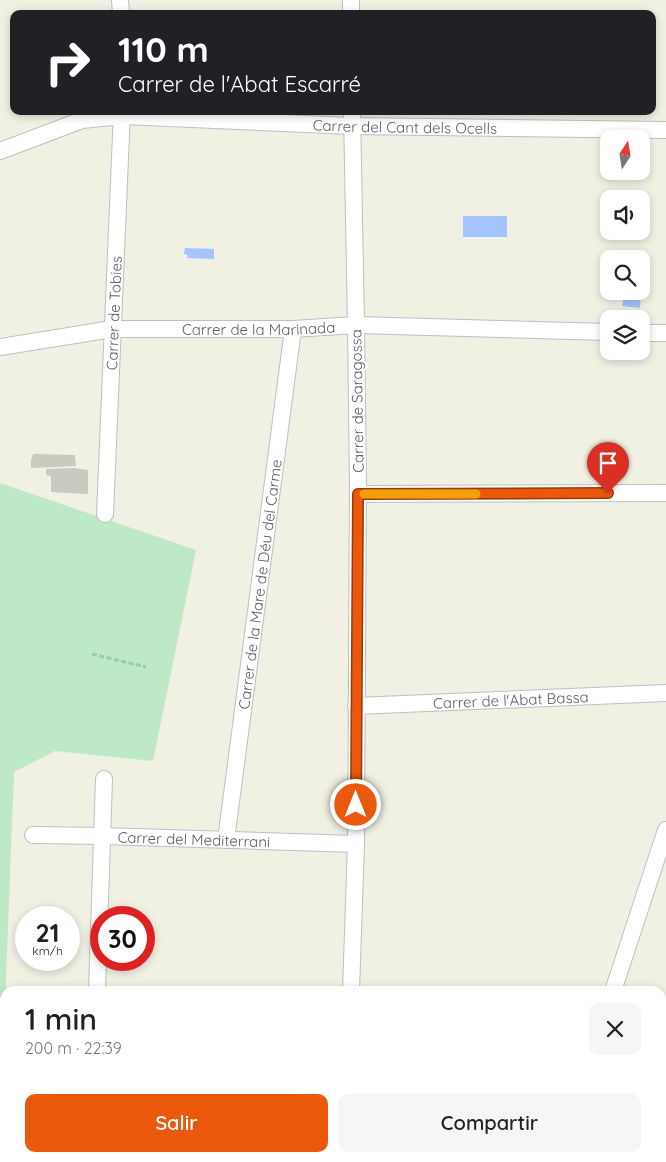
<!DOCTYPE html>
<html lang="es">
<meta charset="utf-8">
<style>
body{margin:0;font-family:Quicksand,sans-serif;background:#f6f6f6;color:#222;height:100vh;display:flex;flex-direction:column;font-size:19px;white-space:nowrap}
*{box-sizing:border-box;margin:0}
p{font-size:16px;color:#767676}
.icon{flex:none;width:28px;height:28px;fill:none;stroke:currentColor;stroke-width:2;stroke-linecap:round;stroke-linejoin:round}
.map{position:relative;flex:1;overflow:hidden}
.details{position:absolute;left:0px;top:986px;width:666px;height:176px;display:flex;flex-direction:column;background:#fff;border-radius:15px 15px 0 0;box-shadow:0 2px 8px #0003}
.details>*{flex:none}
.guide{position:absolute;left:10px;top:10px;width:646px;height:105px;border-radius:10px;box-shadow:0 2px 8px #0003;background:#202124;color:#fff;overflow:hidden}
.needle{width:32px;rotate:12deg}
.buttons{position:absolute;left:600px;top:130px;display:grid;gap:10px}
.buttons a{display:grid;place-items:center;width:50px;height:50px;border-radius:10px;background:#fff;box-shadow:0 2px 8px #0003;font-size:25px}
.speed{position:absolute;left:15px;top:906px;display:flex;gap:10px;font-size:25px;font-weight:700;text-align:center}
.speed>*{display:grid;place-content:center;width:65px;height:65px;border-radius:50%;background:#fff;box-shadow:0 2px 8px #0003;line-height:1}
.speed small{font-size:12px;font-weight:400}
.speed .limit{border:8px solid #d22;background:#fff;color:#111}
.pin{position:absolute;display:grid;place-items:center;width:42px;height:42px;color:#fff;margin:-51px -21px;border-radius:50% 50% 50% 0;rotate:-45deg;box-shadow:0 0 5px #0007}
.pin .icon{rotate:45deg}
.me{position:absolute;width:55px;margin:-28px;rotate:0deg;stroke-linejoin:round;filter:drop-shadow(0 0 4px #0008)}
.turn{display:flex;align-items:center;gap:18px;height:105px;padding:0 25px;font-size:22px}
.turn .icon{width:65px;height:65px;stroke-width:2.5}
.turn b{display:block;font-size:35px;line-height:42px}
.round{display:grid;place-items:center;flex:none;width:52px;height:52px;border-radius:10px;background:#f6f6f6}
.overview{display:flex;align-items:center;justify-content:space-between;height:85px;padding:0 25px}
h1{font-size:30px;font-weight:600;line-height:38px}
.button{display:flex;gap:10px;margin-top:auto;padding:10px 25px}
.button a{flex:1;height:58px;border-radius:10px;background:#ea580c;color:#fff;font-size:20px;font-weight:600;line-height:58px;text-align:center}
.button a+a{background:#f6f6f6;color:#222}
.map>svg:first-child{display:block}
.green{fill:#bee9c7}
.water{fill:#a4c4ff}
.building{fill:#cbcac0}
.lines{fill:none;stroke-linecap:round;stroke-linejoin:round}
.service-casing{stroke:#bdbfc6;stroke-width:10}
.minor-casing{stroke:#bdbfc6;stroke-width:18}
.path{stroke:#95cbb0;stroke-width:3;stroke-dasharray:5 2.5;stroke-linecap:butt}
.service{stroke:#fff;stroke-width:9}
.minor{stroke:#fff;stroke-width:16}
.route-casing{stroke:#983908;stroke-width:12}
.route{stroke:#ea580c;stroke-width:9}
.slow{stroke:#f59e0b;stroke-width:9}
.labels{text-anchor:middle;dominant-baseline:central;stroke-width:4.5;stroke-linejoin:round;paint-order:stroke}
.street-label{font-size:15px;fill:#5b5e66;stroke:#fff}
</style>
<div class="map">
<svg width="666" height="1162" viewBox="0 0 666 1162">
<rect width="100%" height="100%" fill="#f0f0e3"/>
<path class="green" d="M0 483 196 550 153 761 55 751 14 772 0 1134Z"/>
<path class="water" d="M463 216H507V237H463Z
M185 248 214 249V259L187 258 188 255 184 254V253Z
M625 291H641L640 308 622 306Z"/>
<path class="building" d="M33 454 75 455 76 466 31 468V460Z
M74 468 88 470V494L51 492V476L46 475V469Z"/>
<g class="lines">
<g class="service-casing">
<path id="service" d="M0 1003H5"/>
</g>
<g class="minor-casing">
<g id="minor">
<path d="M120 0 121 14"/>
<path d="M351 0V14"/>
<path id="s1" d="M0 151 82 120 122 116 352 126 666 130"/>
<path d="M641 333H666"/>
<path id="s2" d="M0 347 112 329H293L356 325 609 332"/>
<path d="M358 494 666 493"/>
<path id="s3" d="M105 514 122 111"/>
<path id="s4" d="M356 706 666 693"/>
<path id="s5" d="M33 835 102 836 356 844"/>
<path id="s6" d="M226 840 293 329"/>
<path d="M97 991 104 779"/>
<path d="M351 991 356 844 358 485 356 325 352 111"/>
<path d="M613 991 666 830"/>
<path d="M661 1037 666 1038"/>
<path d="M88 1162V1158"/>
<path d="M343 1162 344 1158"/>
<path d="M593 1162V1158"/>
</g>
</g>
<path class="path" d="M92 654 146 667"/>
<use href="#service" class="service"/>
<use href="#minor" class="minor"/>
</g>
<g class="lines">
<g class="route-casing">
<path id="route" d="M356 805 358 494 608 493"/>
</g>
<use href="#route" class="route"/>
<path class="slow" d="M364 494H476"/>
</g>
<g class="labels">
<g class="street-label">
<text stroke="none"><textPath href="#s1" startOffset="411">Carrer del Cant dels Ocells</textPath></text>
<text stroke="none"><textPath href="#s3" startOffset="201">Carrer de Tobies</textPath></text>
<text stroke="none"><textPath href="#s2" startOffset="260">Carrer de la Marinada</textPath></text>
<text transform="translate(357 401) rotate(-91)">Carrer de Saragossa</text>
<text stroke="none"><textPath href="#s6" startOffset="258">Carrer de la Mare de Déu del Carme</textPath></text>
<text stroke="none"><textPath href="#s4" startOffset="155">Carrer de l'Abat Bassa</textPath></text>
<text stroke="none"><textPath href="#s5" startOffset="161">Carrer del Mediterrani</textPath></text>
</g>
</g>
</svg>
<div class="buttons">
<a><svg class="needle" viewBox="-14 -14 28 28"><path d="M0-13l5 13h-10z" fill="#e53935"/><path d="M0 13l5-13h-10z" fill="#767676"/></svg></a>
<a><svg class="icon" aria-label="sound" viewBox="0 0 24 24"><path d="M4 9h4l5-4v14l-5-4H4zM17 9q2 3 0 6"/></svg></a>
<a><svg class="icon" aria-label="search" viewBox="0 0 24 24"><circle cx="10" cy="10" r="6"/><path d="M15 15l6 6"/></svg></a>
<a><svg class="icon" aria-label="layers" viewBox="0 0 24 24"><path d="M12 4l9 5-9 5-9-5zM3 14l9 5 9-5"/></svg></a>
</div>
<div class="speed"><div>21<small>km/h</small></div><div class="limit">30</div></div>
<div class="pin" style="left:608px;top:493px;background:#d93025"><svg class="icon" aria-label="arrive" viewBox="0 0 24 24"><path d="M6 21V4h12l-3 4 3 4H6"/></svg></div>
<svg class="me" style="left:356px;top:805px" viewBox="-20 -20 40 40"><circle r="17" fill="#ea580c" stroke="#fff" stroke-width="3"/><path d="M0-11L8 9 0 5-8 9z" fill="#fff"/></svg>
<div class="guide">
<div class="turn"><svg class="icon" aria-label="right" viewBox="0 0 24 24"><path d="M7 20v-9h11M14 6l5 5-5 5"/></svg><div><b>110 m</b>Carrer de l'Abat Escarré</div></div>
</div>
<section class="details">
<div class="overview"><div><h1>1 min</h1><p>200 m · 22:39</p></div><a class="round"><svg class="icon" aria-label="close" viewBox="0 0 24 24"><path d="M6 6l12 12M18 6L6 18"/></svg></a></div>
<div class="button"><a>Salir</a><a>Compartir</a></div>
</section>
</div>
